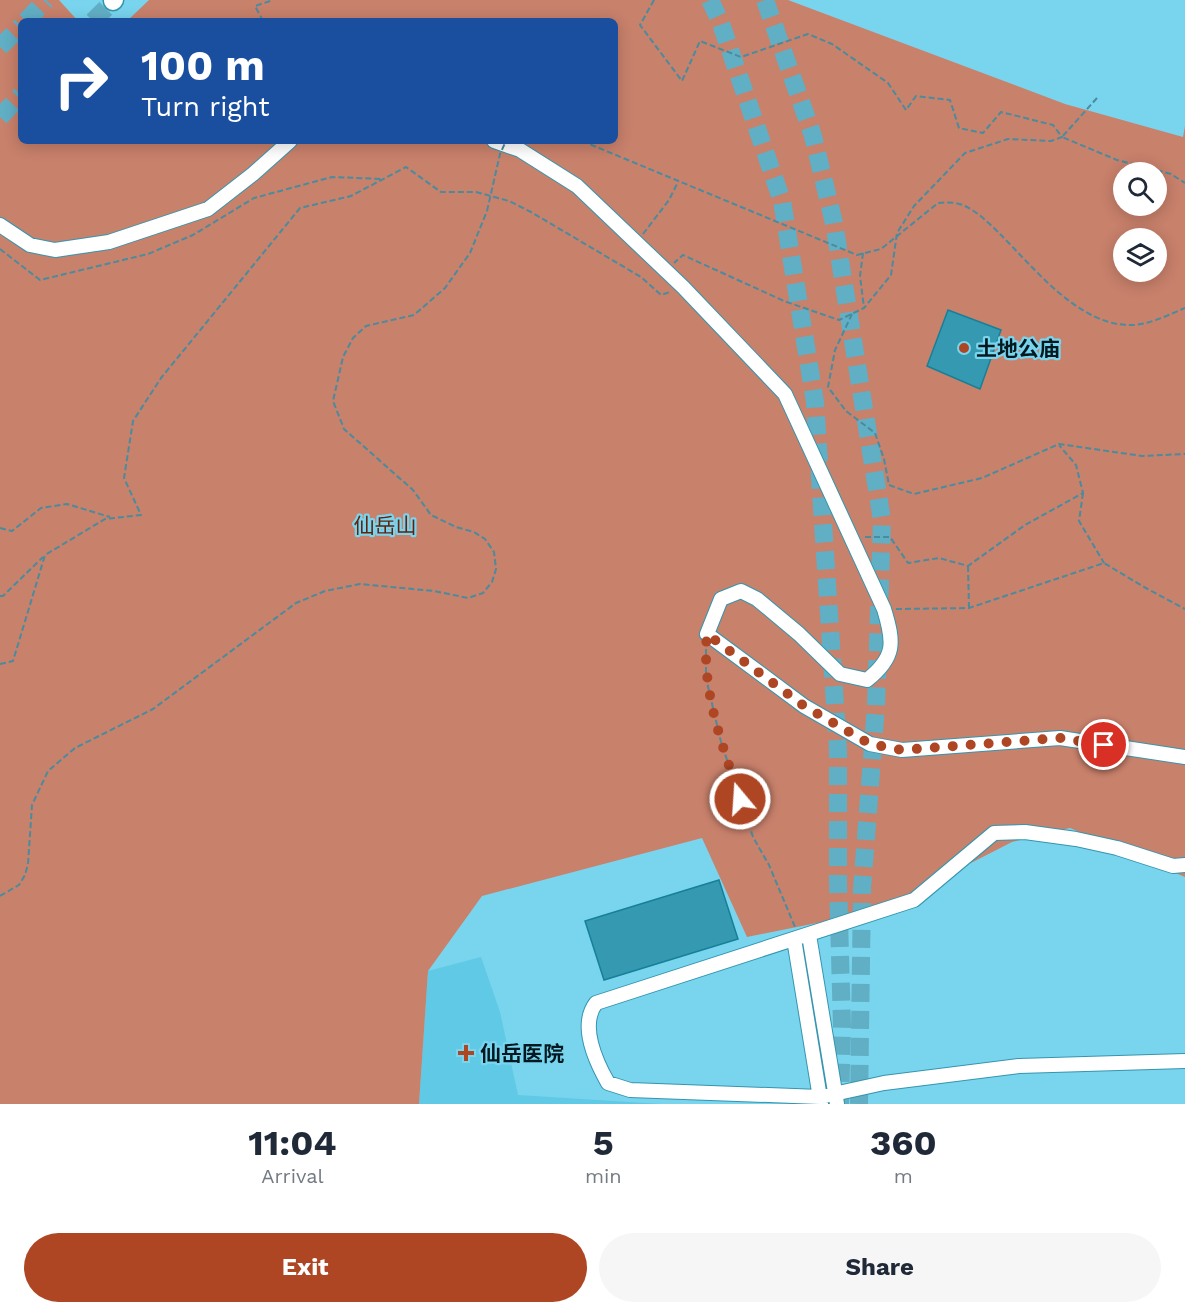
<!DOCTYPE html>
<meta charset="utf-8">
<style>
body{margin:0;font-family:"Work Sans","Noto Sans SC",sans-serif;background:#f6f6f7;color:#1f2937;height:100vh;display:flex;flex-direction:column;font-size:22px;white-space:nowrap}
*{box-sizing:border-box;margin:0}
p{font-size:20px;color:#747a83}
.icon{flex:none;width:33px;height:33px;fill:none;stroke:currentColor;stroke-width:2;stroke-linecap:round;stroke-linejoin:round}
.map{position:relative;height:1104px;overflow:hidden}
.details{display:flex;flex-direction:column;background:#fff;flex:1}
.details>*{flex:none}
.hud{position:absolute;left:18px;top:18px;width:600px;height:126px;border-radius:9px;box-shadow:0 3px 15px #0003;background:#1a4fa0;color:#fff;overflow:hidden}
.buttons{position:absolute;left:1113px;top:162px;display:grid;gap:12px}
.buttons a{display:grid;place-items:center;width:54px;height:54px;border-radius:50%;background:#fff;box-shadow:0 3px 15px #0003;font-size:30px}
.pin{position:absolute;display:grid;place-items:center;width:51px;height:51px;color:#fff;margin:-26px;border:3px solid #fff;border-radius:50%;box-shadow:0 2px 6px #0007}
.me{position:absolute;width:66px;margin:-33px;rotate:342deg;stroke-linejoin:round;filter:drop-shadow(0 0 4px #0008)}
.turn{display:flex;align-items:center;gap:21px;height:126px;padding:0 24px;font-size:27px}
.turn .icon{width:78px;height:78px;stroke-width:2.5}
.turn b{display:block;font-size:42px;line-height:51px}
.eta{display:flex;justify-content:space-evenly;align-items:center;height:102px;text-align:center}
.eta b{font-size:36px;font-weight:700;line-height:42px}
.cta{display:flex;gap:12px;margin-top:auto;padding:12px 24px}
.cta a{flex:1;height:69px;border-radius:36px;background:#ae4624;color:#fff;font-size:24px;font-weight:700;line-height:69px;text-align:center}
.cta a+a{background:#f6f6f7;color:#1f2937}
.map>svg:first-child{display:block}
.built{fill:#60c9e6}
.green{fill:#c8816b;fill-rule:evenodd}
.building{fill:#3599b2;stroke:#178098;stroke-width:1.5}
.lines{fill:none;stroke-linecap:round;stroke-linejoin:round}
.major-tunnel{stroke:#61afc5;stroke-width:18;stroke-dasharray:18 9;stroke-linecap:butt}
.minor-casing{stroke:#3595ae;stroke-width:16}
.major-casing{stroke:#3595ae;stroke-width:21}
.path{stroke:#4a8b9e;stroke-width:2;stroke-dasharray:6 3;stroke-linecap:butt}
.minor{stroke:#fff;stroke-width:14}
.major{stroke:#fff;stroke-width:18}
.path-bridge{stroke:#4a8b9e;stroke-width:2;stroke-dasharray:6 3;stroke-linecap:butt}
.route{stroke:#ae4624;stroke-width:10;stroke-dasharray:0 18}
.poi-dot{fill:#ae4624;stroke:#79d4ee;stroke-width:2}
.labels{text-anchor:middle;dominant-baseline:central;stroke-width:4.5;stroke-linejoin:round;paint-order:stroke}
.poi-label{font-size:21px;font-weight:bold;fill:#001920;stroke:#79d4ee;text-anchor:start}
.park-label{font-size:21px;fill:#64210a;stroke:#79d4ee}
</style>
<div class="map">
<svg width="1185" height="1104" viewBox="0 0 1185 1104">
<rect width="100%" height="100%" fill="#79d4ee"/>
<path class="built" d="M481 957 500 1012 518 1095 661 1104H419L428 971Z"/>
<path class="green" d="M0 0H59L78 21H21V141H615V21H127L149 0H788L1065 104 1183 137 1185 126V877L1070 828 1012 842 877 911 747 937 702 838 482 896 428 971 419 1104H0ZM1124 172H1156V206H1124ZM1124 238H1156V272H1124Z"/>
<path class="building" d="M948 310 1001 330 980 389 927 366Z
M719 880 738 939 604 980 585 921Z"/>
<g class="lines">
<path class="major-tunnel" d="M710 0 720 21 782 201 815 402 838 750V883L842 1026 840 1104
M765 0 813 136 834 223 882 520 876 706 862 889 859 1104
M26 21 46 0
M93 21 113 1
M0 47 21 26
M0 117 21 95"/>
<g class="minor-casing">
<path id="minor" d="M494 141 520 150 577 186 683 287 785 394 884 609C894 642 896 657 867 680L840 674 799 634 757 599 741 591 721 599 707 634 804 706 870 744 902 750 1060 738 1185 757
M0 225 30 245 55 250 109 242 208 209 253 174 290 141
M1185 865 1173 866 1117 848 1076 839 1025 832 994 833 914 900 596 1003C579 1025 596 1062 608 1083L630 1090 820 1097 884 1083 1019 1066 1185 1061
M809 935 837 1104
M794 939 821 1104"/>
</g>
<g class="major-casing">
<path id="major" d="M113 1 114 0"/>
</g>
<path class="path" d="M654 0 640 25 682 81 700 41 741 57 808 34 832 44 888 83 906 110 916 96 950 100 959 128 983 133 1001 112 1053 125 1062 137 1051 141 1008 139 965 153 914 206 897 233 891 275 864 308 839 320 784 301 683 255 674 263
M263 21 255 6 273 0
M1097 98 1062 137 1117 160 1171 174 1185 183
M643 234 669 200 678 182
M0 249 40 280 148 254 193 235 254 198 332 177 383 179
M863 253 860 276 864 308
M852 314 835 350 828 387 846 411 875 433 884 459 889 485 914 494 982 478 1059 444 1142 456 1185 454
M1083 493 1079 521 1104 563
M0 528 12 531 41 508 67 504 110 517
M865 537H890L908 563 939 558 968 566 1025 525 1083 493 1076 465 1059 445
M968 566 969 608
M0 596H3L43 557
M896 609 969 608 1104 563 1144 587 1185 609
M706 649V678L721 742 753 837 769 865 795 927
M0 664 13 661 45 555 105 519 141 515 124 478 133 421 161 378 300 208 351 196 406 167 441 192H476L509 201 531 212 641 277 661 295 670 292
M0 896 19 885 25 875 28 864 32 805 48 771 75 748 153 709 296 603 325 591 360 584 434 591 468 598 483 593 492 582 496 569 494 552 485 539 474 532 456 527 431 515 413 490 344 429 333 401 343 357 353 338 366 326 414 315 445 288 470 253 487 211"/>
<use href="#minor" class="minor"/>
<use href="#major" class="major"/>
<path class="path-bridge" d="M582 141 857 255 881 249 938 203C947 202 957 202 965 206 978 212 991 225 1001 235 1034 268 1078 324 1128 325 1147 326 1168 315 1185 308
M487 211 500 154 506 141"/>
</g>
<g class="lines">
<path class="route" d="M740 799C723 746 701 691 707 634L804 706 870 744 902 750 1060 738 1104 745"/>
</g>
<g class="poi-dot">
<circle cx="964" cy="348" r="6"/>
<path d="M463 1044h6v6h6v6h-6v6h-6v-6h-6v-6h6z"/>
</g>
<g class="labels">
<g class="poi-label">
<text x="976" y="348">土地公庙</text>
<text x="480" y="1053">仙岳医院</text>
</g>
<g class="park-label">
<text x="385" y="525">仙岳山</text>
</g>
</g>
</svg>
<div class="buttons">
<a><svg class="icon" aria-label="search" viewBox="0 0 24 24"><circle cx="10" cy="10" r="6"/><path d="M15 15l6 6"/></svg></a>
<a><svg class="icon" aria-label="layers" viewBox="0 0 24 24"><path d="M12 4l9 5-9 5-9-5zM3 14l9 5 9-5"/></svg></a>
</div>
<div class="pin" style="left:1104px;top:745px;background:#d93025"><svg class="icon" aria-label="arrive" viewBox="0 0 24 24"><path d="M6 21V4h12l-3 4 3 4H6"/></svg></div>
<svg class="me" style="left:740px;top:799px" viewBox="-20 -20 40 40"><circle r="17" fill="#ae4624" stroke="#fff" stroke-width="3"/><path d="M0-11L8 9 0 5-8 9z" fill="#fff"/></svg>
<div class="hud">
<div class="turn"><svg class="icon" aria-label="right" viewBox="0 0 24 24"><path d="M7 20v-9h11M14 6l5 5-5 5"/></svg><div><b>100 m</b>Turn right</div></div>
</div>
</div>
<section class="details">
<div class="eta">
<div><b>11:04</b><p>Arrival</p></div>
<div><b>5</b><p>min</p></div>
<div><b>360</b><p>m</p></div>
</div>
<div class="cta"><a>Exit</a><a>Share</a></div>
</section>
